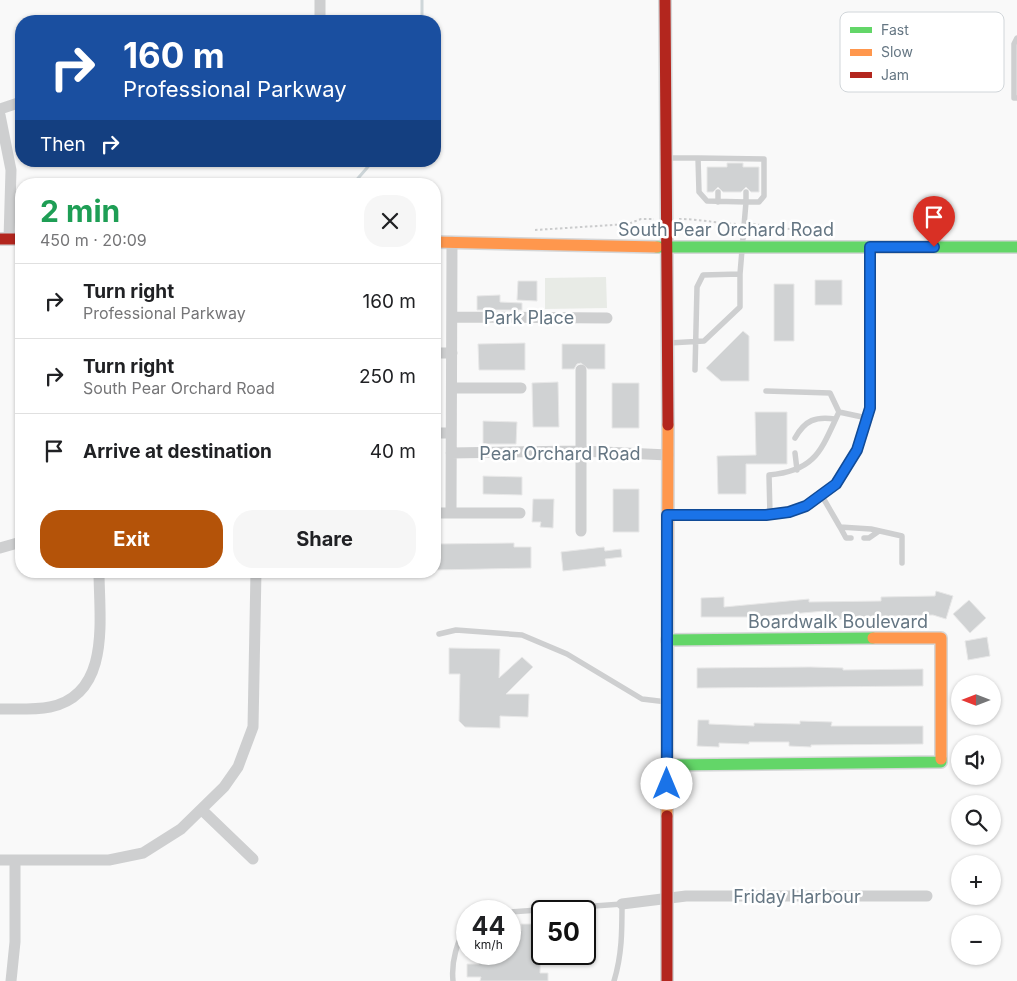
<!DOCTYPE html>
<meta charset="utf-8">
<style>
body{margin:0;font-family:Inter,sans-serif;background:#f6f6f6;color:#202124;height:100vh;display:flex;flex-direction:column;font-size:19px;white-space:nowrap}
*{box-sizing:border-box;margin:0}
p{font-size:16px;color:#757577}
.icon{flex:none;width:28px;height:28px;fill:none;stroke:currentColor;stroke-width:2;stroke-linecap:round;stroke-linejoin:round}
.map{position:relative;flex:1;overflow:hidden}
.drawer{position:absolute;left:15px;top:178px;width:426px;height:400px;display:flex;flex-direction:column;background:#fff;border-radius:20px;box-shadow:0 1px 4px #0004}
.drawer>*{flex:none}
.top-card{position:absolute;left:15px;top:15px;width:426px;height:152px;border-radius:20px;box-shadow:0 1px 4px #0004;background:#1a4fa0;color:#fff;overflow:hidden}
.needle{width:32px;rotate:270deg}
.fabs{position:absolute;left:951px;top:675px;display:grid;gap:10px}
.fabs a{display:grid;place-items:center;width:50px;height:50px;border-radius:50%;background:#fff;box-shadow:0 1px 4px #0004;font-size:25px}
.speed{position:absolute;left:456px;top:900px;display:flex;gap:10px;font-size:25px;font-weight:700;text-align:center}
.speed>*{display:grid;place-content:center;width:65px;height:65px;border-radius:50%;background:#fff;box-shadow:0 1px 4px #0004;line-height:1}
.speed small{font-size:12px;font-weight:400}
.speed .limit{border:2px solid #111;border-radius:8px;background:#fff;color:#111}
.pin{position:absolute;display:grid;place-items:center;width:42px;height:42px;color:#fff;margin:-51px -21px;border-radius:50% 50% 50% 0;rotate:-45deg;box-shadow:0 0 5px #0007}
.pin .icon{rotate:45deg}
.me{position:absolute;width:55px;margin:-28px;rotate:0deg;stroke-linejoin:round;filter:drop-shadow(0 0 4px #0008)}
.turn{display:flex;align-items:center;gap:18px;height:105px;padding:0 25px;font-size:22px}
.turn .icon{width:65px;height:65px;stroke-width:2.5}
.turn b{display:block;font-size:35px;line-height:42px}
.then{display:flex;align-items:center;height:48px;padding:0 25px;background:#0003;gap:10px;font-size:19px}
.round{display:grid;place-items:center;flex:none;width:52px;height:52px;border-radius:20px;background:#f6f6f6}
.summary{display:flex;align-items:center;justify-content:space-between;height:85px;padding:0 25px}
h1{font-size:30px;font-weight:700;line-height:38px;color:#1e9e55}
.primary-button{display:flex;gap:10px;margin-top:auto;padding:10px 25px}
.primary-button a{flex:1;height:58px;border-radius:20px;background:#b45309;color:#fff;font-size:20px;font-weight:700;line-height:58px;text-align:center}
.primary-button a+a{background:#f6f6f6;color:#202124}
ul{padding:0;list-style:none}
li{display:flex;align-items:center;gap:15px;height:75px;padding:0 25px;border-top:1px solid #e0e0e0}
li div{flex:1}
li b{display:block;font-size:19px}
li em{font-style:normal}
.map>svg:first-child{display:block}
.green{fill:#e8ebe6}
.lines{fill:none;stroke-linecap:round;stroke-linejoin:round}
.stream{stroke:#ced6d9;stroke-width:3}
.building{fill:#d0d2d3;stroke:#e8e8e8}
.fast-casing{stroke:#d5d6d7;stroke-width:14}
.slow-casing{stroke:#d5d6d7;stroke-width:14}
.jam-casing{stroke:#d5d6d7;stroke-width:14}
.path{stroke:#cbcccd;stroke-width:2;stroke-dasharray:2.5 2.5;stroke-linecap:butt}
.lane{stroke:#cecfd0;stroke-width:5.5}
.street{stroke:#cecfd0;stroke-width:11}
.fast{stroke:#63d668;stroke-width:11}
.slow{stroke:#ff974d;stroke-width:11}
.jam{stroke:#b3261e;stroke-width:11}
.route-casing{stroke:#114b97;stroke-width:12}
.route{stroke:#1a73e8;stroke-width:9}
.labels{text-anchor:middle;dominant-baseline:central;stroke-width:5;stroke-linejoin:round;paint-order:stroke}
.street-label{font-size:18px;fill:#657683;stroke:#fff}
.key{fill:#fff;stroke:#d1d6da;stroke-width:1}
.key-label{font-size:14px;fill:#657683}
</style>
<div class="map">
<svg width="1017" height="981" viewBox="0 0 1017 981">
<rect width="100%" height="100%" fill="#f9f9f9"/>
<path class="green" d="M606 277 607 308 545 309V278Z"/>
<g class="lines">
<path class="stream" d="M422 21V0
M353 184 373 161"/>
</g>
<path class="building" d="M727 163H743V167H759V192H751L746 187 741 192H723L718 187 713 192H707V167H727Z
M815 280H842V305H815Z
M518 281H537V301L517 300Z
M774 284H794V341H774Z
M500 295V302L522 303V310H477V296Z
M743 331 749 336V381H721L706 368Z
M525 343V370H479L478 344Z
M562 344H605V369H588L581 363 577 364 574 369H562Z
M558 382 559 427H533L532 383Z
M612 383H639V428H612Z
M755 412H787V464H746V494H718L717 456 756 455Z
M483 421 517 422 516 444H483Z
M483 476 522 477V495L483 494Z
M613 489H639V532H613Z
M533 499H554L553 528 540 527 541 522H532Z
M514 543V547H531V568L435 570V544Z
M604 547 605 551 621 549 622 557 605 559 606 566 563 571 561 552Z
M936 591 953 596 946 619 933 615 850 617V619L825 620V611L757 617H701V598L724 597V607L809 599V602L881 601V597L935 596Z
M969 600 986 618 970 633 953 614Z
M987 637 990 656 968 660 965 641Z
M449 648 500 649 499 678 522 657 533 667 506 694H529L528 717 500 716V728L465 727 459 721 460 674H449Z
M810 667 843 668V670L923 669V686L697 688V668Z
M698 720H709V724L754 726V723L800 724V721L832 722 831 726H923V744L811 745V747L789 746V742H749V744L719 743V747L697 746Z
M521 924H532V931H541L540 973H548V981H480L481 977H467V964H479L480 954H513V930L521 931Z"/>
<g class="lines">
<g class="fast-casing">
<path id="fast" d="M657 247H1017
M667 640 873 638
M667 765 941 762V759"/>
</g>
<g class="slow-casing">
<path id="slow" d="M435 242 657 247
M873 638H941V759
M667 816 668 425"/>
</g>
<g class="jam-casing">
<path id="jam" d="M665 0 668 425
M0 239H21
M667 981V816"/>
</g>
<path class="path" d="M679 219C698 219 716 223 736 224
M753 224 820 233
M535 230 628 224 641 219H654"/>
<path class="lane" d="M1017 38 1014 44V98H1017
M667 158H698
M718 202V192
M669 343 704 341 740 307V274L746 202 707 201 699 192 698 158 764 159V196L759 202H746V192
M695 370 697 287 703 275 740 274
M766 391 830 393 839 412 867 418
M795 438C805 420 816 416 835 419
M795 453 797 470
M822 496 840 527 871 529 902 536V563
M770 515 769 475C816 471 821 450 839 412
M840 527 846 538H851
M864 538H869L879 531
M439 634 456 630 522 635 567 654 642 699 667 702
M510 912 622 904C622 931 622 955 614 981
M453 981C451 962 457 940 468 925"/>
<path class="street" d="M320 0V21
M0 109 21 102
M0 115 11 170 9 239
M452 317 607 318
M435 353H452
M581 370V531
M452 388H521
M435 433H451
M451 453 581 451 668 455
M435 513H520
M451 513 452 242
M667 515H766L789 512 806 506 836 484 857 450 870 408V247
M0 548 21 542
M0 709C17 709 34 710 50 707 112 694 99 618 99 571
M202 810 253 859
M0 860H109L143 853 181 829 224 787 238 767 253 727 256 571
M622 904 686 896H927
M11 981 15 942V860"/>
<use href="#fast" class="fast"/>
<use href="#slow" class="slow"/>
<use href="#jam" class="jam"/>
</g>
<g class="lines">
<g class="route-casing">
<path id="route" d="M667 784V515H766L789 512 806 506 836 484 857 450 870 408V247H934"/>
</g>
<use href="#route" class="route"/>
</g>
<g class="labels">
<g class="street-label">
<text x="726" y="229">South Pear Orchard Road</text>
<text x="529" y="317">Park Place</text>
<text x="560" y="453">Pear Orchard Road</text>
<text x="838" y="621">Boardwalk Boulevard</text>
<text x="797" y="896">Friday Harbour</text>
</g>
</g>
<rect x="840" y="12" width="164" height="80" rx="8" class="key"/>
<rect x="850" y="27" width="22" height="6" fill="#63d668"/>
<rect x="850" y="49" width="22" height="7" fill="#ff974d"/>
<rect x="850" y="72" width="22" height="6" fill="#b3261e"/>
<g class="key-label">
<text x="881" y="35">Fast</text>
<text x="881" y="57">Slow</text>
<text x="881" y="80">Jam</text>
</g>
</svg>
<div class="fabs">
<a><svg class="needle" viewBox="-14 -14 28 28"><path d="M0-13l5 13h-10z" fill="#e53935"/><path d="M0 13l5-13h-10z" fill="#757577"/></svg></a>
<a><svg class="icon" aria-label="sound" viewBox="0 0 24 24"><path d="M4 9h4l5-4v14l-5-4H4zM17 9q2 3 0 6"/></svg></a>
<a><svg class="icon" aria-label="search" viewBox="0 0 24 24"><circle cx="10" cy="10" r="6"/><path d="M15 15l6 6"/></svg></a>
<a>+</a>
<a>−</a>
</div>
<div class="speed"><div>44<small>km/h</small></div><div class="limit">50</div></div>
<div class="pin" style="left:934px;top:247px;background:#d93025"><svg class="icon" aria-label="arrive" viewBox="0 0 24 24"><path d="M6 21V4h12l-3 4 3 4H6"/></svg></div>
<svg class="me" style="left:667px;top:784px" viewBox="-20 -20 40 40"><circle r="19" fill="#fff"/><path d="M0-13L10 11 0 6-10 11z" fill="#1a73e8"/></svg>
<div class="top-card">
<div class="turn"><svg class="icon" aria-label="right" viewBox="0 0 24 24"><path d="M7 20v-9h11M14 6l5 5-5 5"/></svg><div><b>160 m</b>Professional Parkway</div></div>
<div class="then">Then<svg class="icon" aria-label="right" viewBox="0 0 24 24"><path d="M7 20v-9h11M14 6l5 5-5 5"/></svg></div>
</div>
<section class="drawer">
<div class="summary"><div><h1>2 min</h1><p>450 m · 20:09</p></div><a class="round"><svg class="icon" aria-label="close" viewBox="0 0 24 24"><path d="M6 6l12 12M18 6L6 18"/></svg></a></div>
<ul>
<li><svg class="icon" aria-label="right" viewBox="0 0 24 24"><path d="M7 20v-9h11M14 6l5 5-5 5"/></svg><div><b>Turn right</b><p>Professional Parkway</p></div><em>160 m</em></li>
<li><svg class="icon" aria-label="right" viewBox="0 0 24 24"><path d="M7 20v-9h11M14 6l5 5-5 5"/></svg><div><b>Turn right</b><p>South Pear Orchard Road</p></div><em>250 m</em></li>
<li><svg class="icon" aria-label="arrive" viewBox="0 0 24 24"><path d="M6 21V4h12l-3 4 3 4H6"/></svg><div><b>Arrive at destination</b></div><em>40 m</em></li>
</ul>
<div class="primary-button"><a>Exit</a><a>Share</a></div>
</section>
</div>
